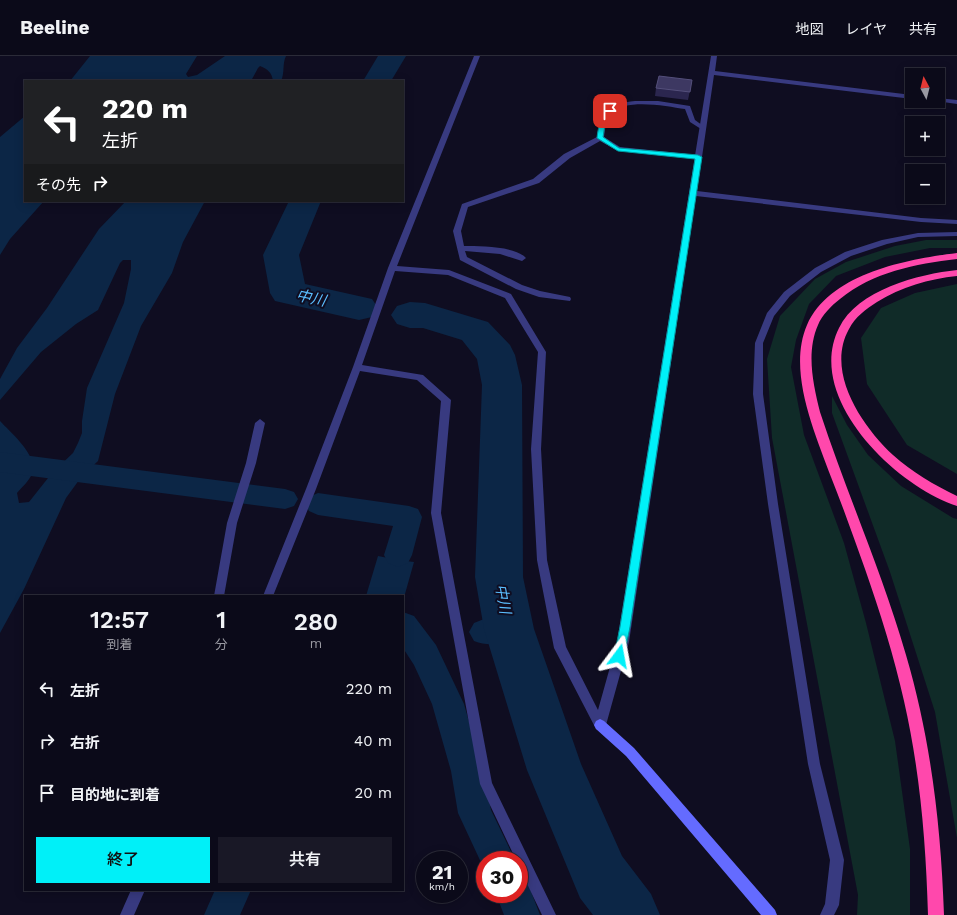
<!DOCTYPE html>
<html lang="ja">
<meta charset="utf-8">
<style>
body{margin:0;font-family:"Work Sans","Noto Sans JP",sans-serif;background:#191826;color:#f1f3f6;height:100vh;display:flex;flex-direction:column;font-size:15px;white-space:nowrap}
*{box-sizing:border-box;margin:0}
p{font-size:13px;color:#9a9aa2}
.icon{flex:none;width:22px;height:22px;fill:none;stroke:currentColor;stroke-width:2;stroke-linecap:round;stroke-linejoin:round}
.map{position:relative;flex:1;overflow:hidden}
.side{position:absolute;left:24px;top:539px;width:380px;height:296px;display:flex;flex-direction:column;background:#0b0a19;border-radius:0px;box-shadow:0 2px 10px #0003,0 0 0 1px #2b2b38}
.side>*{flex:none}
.hud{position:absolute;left:24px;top:24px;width:380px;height:122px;border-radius:0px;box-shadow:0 2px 10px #0003,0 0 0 1px #2b2b38;background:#202124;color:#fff;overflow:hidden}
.needle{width:26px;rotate:353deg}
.buttons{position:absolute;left:905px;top:12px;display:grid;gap:8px}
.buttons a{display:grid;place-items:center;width:40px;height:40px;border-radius:0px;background:#0b0a19;box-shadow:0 2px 10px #0003,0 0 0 1px #2b2b38;font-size:20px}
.speed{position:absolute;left:416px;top:795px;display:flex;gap:8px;font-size:20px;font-weight:700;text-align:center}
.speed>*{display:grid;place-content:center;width:52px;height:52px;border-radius:50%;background:#0b0a19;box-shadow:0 2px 10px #0003,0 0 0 1px #2b2b38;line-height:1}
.speed small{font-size:10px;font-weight:400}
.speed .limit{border:6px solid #d22;background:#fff;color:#111}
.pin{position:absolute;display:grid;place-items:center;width:34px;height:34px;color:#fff;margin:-17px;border-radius:8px;box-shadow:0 2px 6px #0006}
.me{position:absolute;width:44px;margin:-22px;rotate:13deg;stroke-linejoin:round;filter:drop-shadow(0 0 3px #0008)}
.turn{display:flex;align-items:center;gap:14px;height:84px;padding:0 12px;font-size:18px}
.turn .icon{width:52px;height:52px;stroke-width:2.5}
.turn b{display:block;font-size:28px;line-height:34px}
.then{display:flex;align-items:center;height:38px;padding:0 12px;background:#0003;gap:8px;font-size:15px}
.eta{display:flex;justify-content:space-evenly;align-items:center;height:68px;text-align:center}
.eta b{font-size:24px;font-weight:600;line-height:28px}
.primary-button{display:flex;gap:8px;margin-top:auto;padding:8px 12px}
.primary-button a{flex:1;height:46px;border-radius:0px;background:#00f0f8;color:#111;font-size:16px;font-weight:600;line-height:46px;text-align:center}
.primary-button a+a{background:#191826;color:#f1f3f6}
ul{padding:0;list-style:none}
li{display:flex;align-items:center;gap:12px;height:52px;padding:0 12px}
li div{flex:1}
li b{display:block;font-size:15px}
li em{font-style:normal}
header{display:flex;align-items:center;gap:24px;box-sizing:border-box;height:56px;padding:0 20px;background:#0b0a19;border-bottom:1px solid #2b2b38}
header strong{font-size:19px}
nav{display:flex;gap:22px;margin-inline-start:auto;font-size:14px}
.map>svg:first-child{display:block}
.green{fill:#102b28}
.water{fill:#0c2646}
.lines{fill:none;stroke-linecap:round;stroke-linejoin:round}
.canal{fill:#0c2646;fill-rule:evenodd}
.river{fill:#0c2646;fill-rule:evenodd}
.lane{fill:#383a80;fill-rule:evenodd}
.street{fill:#383a80;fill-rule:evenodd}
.secondary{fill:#646bff;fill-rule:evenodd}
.highway{fill:#ff48ac;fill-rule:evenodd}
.wall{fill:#2b264f}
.building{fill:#3d3862;stroke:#544f7b}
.route{fill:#00f0f8;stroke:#009ca1}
.labels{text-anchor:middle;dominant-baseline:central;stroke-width:4;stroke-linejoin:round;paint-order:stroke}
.water-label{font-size:15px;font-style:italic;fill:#5bbeff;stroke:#0f0d21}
</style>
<header>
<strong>Beeline</strong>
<nav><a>地図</a><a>レイヤ</a><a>共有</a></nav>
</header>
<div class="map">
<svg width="957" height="859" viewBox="0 0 957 859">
<rect width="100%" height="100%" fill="#0f0d21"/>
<path class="green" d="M926 184H957V192H930L885 201 836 220 809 248 796 284 791 311 804 379 844 487 866 567 895 685 910 793V859H857L858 839 772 382 767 303 780 260 815 223 846 206 895 190Z
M957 228V418L907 389 867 328 861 282 881 252 915 237Z
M832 340 847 369 868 399 901 430 953 462 957 463V782L935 656 890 516 832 357Z"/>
<path class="water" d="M90 0H197L186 18 188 21 197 19 225 0H286C282 8 285 17 281 25H273C272 17 268 13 260 10L258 12 251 25H70Z
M25 60V145H44L10 183 0 199V81Z
M126 145H205L183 186 172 217 141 270 115 338 98 405 82 420 66 442 24 533 0 577V365C11 377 39 400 32 418 29 425 22 431 17 437L19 447 29 446 52 417 73 397 78 387 82 377V365L87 332 124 247 131 213V204H123L120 207 98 254 76 268 41 296 0 344V323L17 292 47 252 99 173Z
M389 498 407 500 406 505 414 506 403 545V540H366L378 500 388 502Z"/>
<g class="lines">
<path class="canal" d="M0 396 285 433 294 436 298 443 294 450 285 453 0 416Z
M318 437 409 450 418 453 422 461 412 499 408 507 398 511 388 507 384 499 393 470 318 459 309 455 305 448 309 441Z
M403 556 414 560 436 589 464 648 483 715 491 754 515 804H485V815L458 757 451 715 432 648 414 609 403 592Z
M509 560 519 564 524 573 519 582C504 588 489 591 474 585L469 576 474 567 484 563Z
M519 822 527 825 540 859H504L496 838H519Z
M215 834H251L240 859H204Z"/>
<path class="river" d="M378 0H406L391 25H363Z
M289 145H321L299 199 305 228 372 243 378 252 372 261 359 264 275 245 270 237 263 199Z
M410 246 425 247 488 266 510 289 515 299 522 329 523 521 534 573 581 708 622 800 651 838 660 859H593L580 842 527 714 484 573 475 521 482 329 477 303 462 284 423 272H410L397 268 391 259 397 250Z"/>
<path class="lane" d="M635 45H658L690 50 695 64 706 72 701 73 690 66 685 53C666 50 626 42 611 57 606 63 605 74 604 81L620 91 698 99 702 101 701 103 618 95 600 85 570 102 539 127 468 151 461 175 464 190C480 190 515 190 526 202L522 205 500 198 465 195 467 201 522 229 540 235 570 241 571 243 570 245 539 241 516 233 460 204 453 175 462 148 533 123 564 98 597 81C600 55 610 48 635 45Z
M260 363 265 367 256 407 237 467 224 540H214L227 467 246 407 255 367Z"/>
<path class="street" d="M474 0H480L397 210 449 214 511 238 546 296 541 393 547 504 566 591 598 654 617 586 711 0H717L715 15 912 39V43L714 19 697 135 921 162 957 164V168L921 166 696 140 629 586 606 669 604 673 600 675 596 673 554 592 537 504 531 393 538 296 505 242 448 219 395 215 362 309 423 319 451 344 441 457 492 727 556 859H542L519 811V804H516L480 728 431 457 441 345 417 324 360 315 316 433 273 540H263L306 433 353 311 388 212Z
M938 42 957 44V48L936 45H938Z
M957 176V180L918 181 887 188 851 200 821 216 790 240 774 260 763 287V338L778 448 820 708 844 804 839 849 834 859H820L825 848 830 804 808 708 768 448 753 338 755 287 767 257 784 236 815 212 845 196 882 184 918 177Z
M131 834H145L134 859H120Z"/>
<path class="secondary" d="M600 663 604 665 634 692 775 854 777 859H761L626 700 596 673 594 669 596 665Z"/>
<path class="highway" d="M957 197V203C915 208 873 216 840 243 831 250 822 259 818 269 806 296 813 328 820 356 847 438 882 516 906 599 931 684 941 771 944 859H928C926 787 920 715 904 645 894 600 880 556 865 513 854 482 843 451 831 421 815 377 787 315 807 269 830 217 908 203 957 197Z
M957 214V220C929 223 901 231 877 246 866 253 855 261 849 273 825 316 862 370 893 399 912 416 934 429 957 440V450C896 430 804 342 839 272 857 234 919 218 957 214Z"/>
</g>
<path class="wall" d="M692 24 688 44 655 40 656 32Z"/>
<path class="building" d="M659 20 692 24 690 36 656 32Z"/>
<path class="route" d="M610 53 613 55 605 69 603 81 619 92 698 99 702 101 630 571 624 600 623 603 619 605 615 603 614 600 620 571 695 103 618 95 597 82C598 72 601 58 610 53Z"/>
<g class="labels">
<g class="water-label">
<text transform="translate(311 242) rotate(12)">中川</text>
<text transform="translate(503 543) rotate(80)">中川</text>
</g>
</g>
</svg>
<div class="buttons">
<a><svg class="needle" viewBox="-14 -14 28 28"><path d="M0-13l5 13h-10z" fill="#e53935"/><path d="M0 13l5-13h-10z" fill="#9a9aa2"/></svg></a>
<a>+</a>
<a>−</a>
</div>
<div class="speed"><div>21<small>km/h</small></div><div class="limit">30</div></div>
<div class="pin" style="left:610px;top:55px;background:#d93025"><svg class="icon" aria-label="arrive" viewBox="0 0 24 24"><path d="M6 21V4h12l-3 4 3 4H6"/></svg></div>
<svg class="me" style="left:619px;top:600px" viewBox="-20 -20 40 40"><path d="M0-17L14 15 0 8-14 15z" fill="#00f0f8" stroke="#fff" stroke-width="4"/></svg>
<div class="hud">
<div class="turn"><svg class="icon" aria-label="left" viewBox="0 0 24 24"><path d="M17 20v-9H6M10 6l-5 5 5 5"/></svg><div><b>220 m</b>左折</div></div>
<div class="then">その先<svg class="icon" aria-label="right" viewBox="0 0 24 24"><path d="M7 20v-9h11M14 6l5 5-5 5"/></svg></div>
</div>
<section class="side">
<div class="eta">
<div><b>12:57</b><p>到着</p></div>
<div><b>1</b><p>分</p></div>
<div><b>280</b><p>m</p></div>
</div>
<ul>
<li><svg class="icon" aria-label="left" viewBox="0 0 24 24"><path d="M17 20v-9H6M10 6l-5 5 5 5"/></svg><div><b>左折</b></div><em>220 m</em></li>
<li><svg class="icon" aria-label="right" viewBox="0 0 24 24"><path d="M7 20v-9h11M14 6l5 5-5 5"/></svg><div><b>右折</b></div><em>40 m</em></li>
<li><svg class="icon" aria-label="arrive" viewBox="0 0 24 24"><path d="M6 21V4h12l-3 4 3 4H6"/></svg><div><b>目的地に到着</b></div><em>20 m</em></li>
</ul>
<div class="primary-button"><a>終了</a><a>共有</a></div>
</section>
</div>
